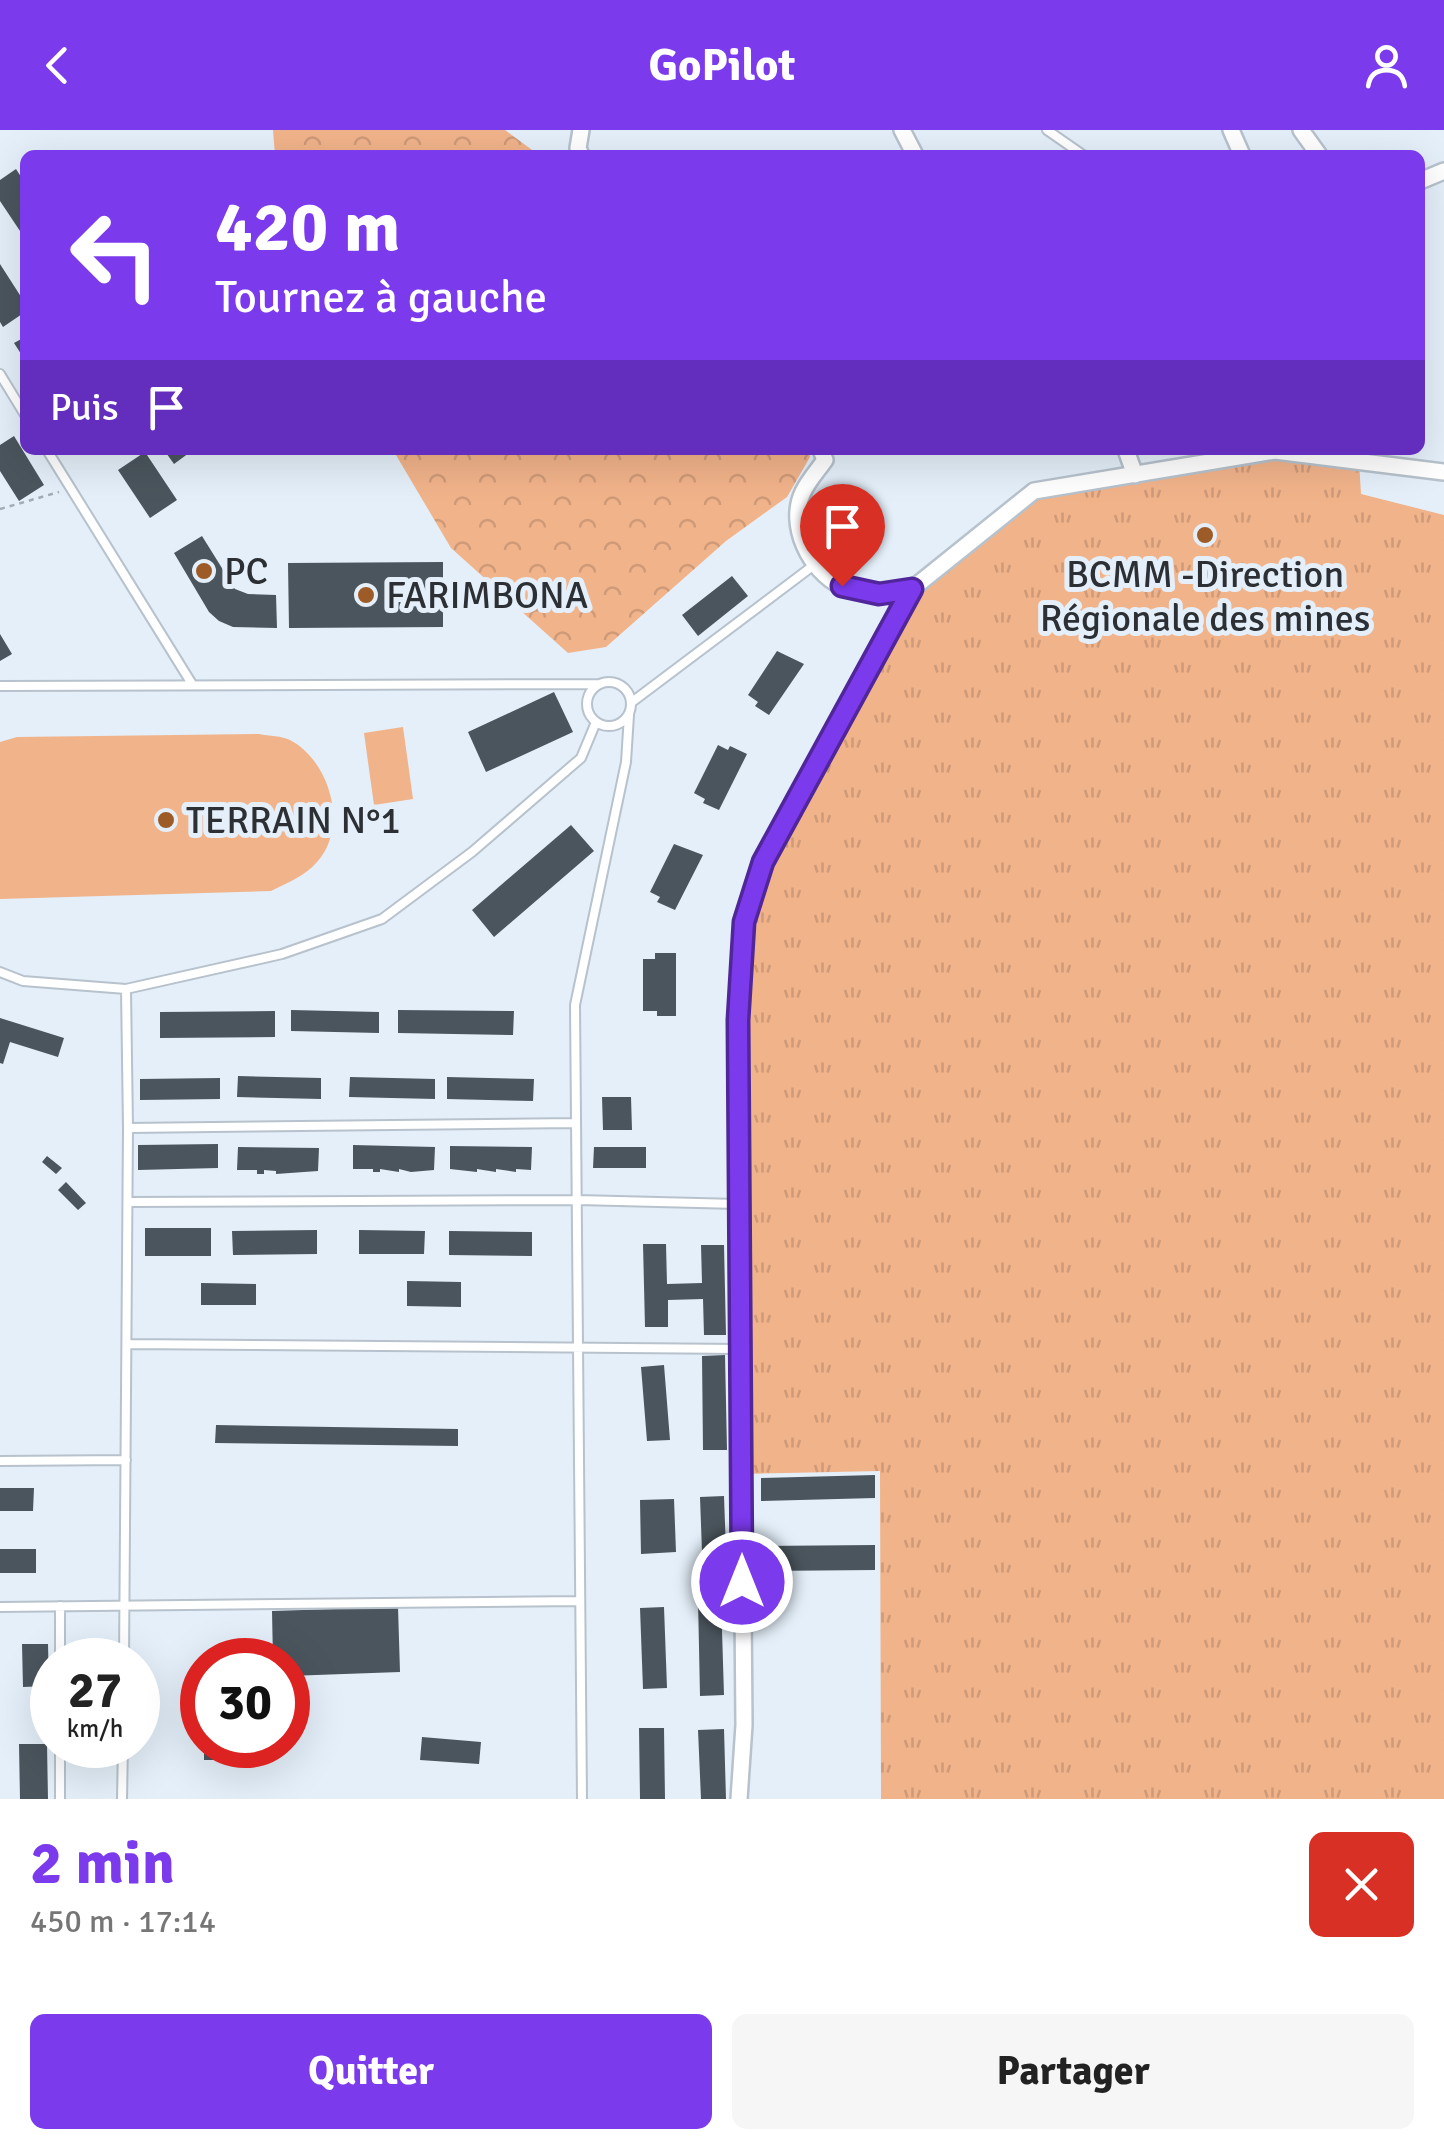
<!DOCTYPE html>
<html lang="fr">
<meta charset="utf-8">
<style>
body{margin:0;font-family:Signika,sans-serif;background:#f6f6f6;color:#222;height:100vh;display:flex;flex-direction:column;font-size:38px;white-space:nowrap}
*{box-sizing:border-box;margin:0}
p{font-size:32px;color:#767676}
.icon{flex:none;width:55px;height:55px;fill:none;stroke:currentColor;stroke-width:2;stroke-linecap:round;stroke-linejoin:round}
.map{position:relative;height:1669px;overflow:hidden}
.details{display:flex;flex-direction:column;background:#fff;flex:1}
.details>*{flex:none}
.hud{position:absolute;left:20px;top:20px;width:1405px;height:305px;border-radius:15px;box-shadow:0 10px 40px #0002;background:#7c3aed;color:#fff;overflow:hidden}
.speed{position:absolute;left:30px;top:1508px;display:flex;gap:20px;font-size:50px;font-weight:700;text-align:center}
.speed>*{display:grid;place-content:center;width:130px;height:130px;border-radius:50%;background:#fff;box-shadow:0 10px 40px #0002;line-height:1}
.speed small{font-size:25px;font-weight:400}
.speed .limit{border:15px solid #d22;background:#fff;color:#111}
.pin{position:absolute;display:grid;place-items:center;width:85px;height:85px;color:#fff;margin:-102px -42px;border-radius:50% 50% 50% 0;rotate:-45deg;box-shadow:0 0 10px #0007}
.pin .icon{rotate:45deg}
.me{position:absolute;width:110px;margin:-55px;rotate:0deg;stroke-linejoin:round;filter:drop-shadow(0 0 8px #0008)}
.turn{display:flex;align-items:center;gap:35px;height:210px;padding:0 30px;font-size:45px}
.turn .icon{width:130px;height:130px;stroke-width:2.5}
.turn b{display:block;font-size:70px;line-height:85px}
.then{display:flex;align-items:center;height:95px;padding:0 30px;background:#0003;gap:20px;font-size:38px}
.round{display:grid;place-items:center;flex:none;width:105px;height:105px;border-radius:15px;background:#f6f6f6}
.summary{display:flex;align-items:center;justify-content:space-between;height:170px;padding:0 30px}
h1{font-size:60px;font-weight:700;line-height:75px;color:#7c3aed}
.button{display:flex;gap:20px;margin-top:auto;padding:20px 30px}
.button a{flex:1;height:115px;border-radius:15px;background:#7c3aed;color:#fff;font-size:40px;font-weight:700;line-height:115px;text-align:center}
.button a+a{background:#f6f6f6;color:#222}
header{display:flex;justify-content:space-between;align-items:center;height:130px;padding:0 30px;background:#7c3aed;color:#fff;font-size:45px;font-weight:700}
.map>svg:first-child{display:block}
.grass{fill:url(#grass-tufts)}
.forest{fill:url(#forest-crowns)}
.garden{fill:#f1b38a}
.building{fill:#4b555d}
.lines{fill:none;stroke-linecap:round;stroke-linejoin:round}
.service-casing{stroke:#b7c2cc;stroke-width:12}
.minor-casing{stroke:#b7c2cc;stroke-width:20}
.path{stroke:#a3acb4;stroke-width:2.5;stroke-dasharray:5 5;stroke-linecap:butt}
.service{stroke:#fff;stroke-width:8}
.minor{stroke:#fff;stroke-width:15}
.route-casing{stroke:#51269a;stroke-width:25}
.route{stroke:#7c3aed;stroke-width:18}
.poi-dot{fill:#9d5b28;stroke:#e4eff9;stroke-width:4}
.labels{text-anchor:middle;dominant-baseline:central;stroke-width:10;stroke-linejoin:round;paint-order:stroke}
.poi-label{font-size:38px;fill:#2c3034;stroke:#e4eff9;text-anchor:start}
</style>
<header><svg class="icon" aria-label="back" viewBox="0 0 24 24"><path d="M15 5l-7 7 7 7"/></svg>GoPilot<svg class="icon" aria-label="person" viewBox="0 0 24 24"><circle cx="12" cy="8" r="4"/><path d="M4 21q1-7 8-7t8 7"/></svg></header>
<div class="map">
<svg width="1444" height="1669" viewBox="0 0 1444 1669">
<defs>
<pattern id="grass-tufts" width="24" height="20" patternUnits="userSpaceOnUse" patternTransform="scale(2.5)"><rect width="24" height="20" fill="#f1b38a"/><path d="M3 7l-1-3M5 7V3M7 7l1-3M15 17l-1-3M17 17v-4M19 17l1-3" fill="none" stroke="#cf9a78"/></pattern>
<pattern id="forest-crowns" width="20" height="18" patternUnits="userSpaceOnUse" patternTransform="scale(2.5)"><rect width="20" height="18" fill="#f1b38a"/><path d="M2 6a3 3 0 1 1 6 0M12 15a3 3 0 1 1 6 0" fill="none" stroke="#cf9a78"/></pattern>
</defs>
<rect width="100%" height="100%" fill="#e4eff9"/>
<path class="grass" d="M1274 321 1359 331 1361 364 1444 385V1669H881L880 1341 742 1344 743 792 763 732 912 459 1034 361Z"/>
<path class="forest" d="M273 0H505L539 25H275Z
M393 320H808L810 327 787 367 726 411 606 517 568 523 451 418Z"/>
<path class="garden" d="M403 597 413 669 374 675 364 603Z
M259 604C269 606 282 606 290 610 330 631 349 697 317 732 305 746 287 753 271 761L0 769V612L17 607Z"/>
<path class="building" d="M16 39 25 53V98L20 101 0 71V50Z
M0 134 25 173V182L3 197 0 192Z
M25 207V230L14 213Z
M14 306 44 355 19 371 0 341V315Z
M164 320H193L174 334Z
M145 322 177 370 150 388 118 340Z
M202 406 235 459 248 464 276 465 277 498 233 497 219 491 209 482 174 423Z
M443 432V497L289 498 288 433Z
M732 446 748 466 698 506 682 485Z
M0 504 12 524 0 531Z
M777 521 804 534 769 585 755 576 758 572 748 565Z
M554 562 573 602 486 642 468 602Z
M718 615 728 620 730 616 747 624 719 680 703 673 705 669 694 663Z
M571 695 594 721 494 807 472 780Z
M674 714 703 725 675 780 657 772 660 767 650 762Z
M655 823H676V886H657V881H643V829H655Z
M291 880 379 882V903L291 901Z
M398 880 514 881 513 905 398 903Z
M275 881V907L160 908V882Z
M0 888 64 908 58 927 10 912 3 934 0 933Z
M238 946 321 948V969L237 967Z
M350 947 435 949V969L349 967Z
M447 947 534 949 533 971 447 969Z
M220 948V969L140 970V949Z
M602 967H631L632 1000H603Z
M218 1014V1038L138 1040V1015Z
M353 1015 435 1017 434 1040 411 1042 399 1039V1042L380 1039V1042H373V1039H353Z
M450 1016 532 1017 531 1040 516 1039V1042L496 1039V1042L477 1039V1042L450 1039Z
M238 1017 319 1018 318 1041 276 1044V1041L264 1040V1044H257V1040H237Z
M594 1017H646V1038H593Z
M47 1026 62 1038 56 1044 42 1032Z
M66 1052 86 1073 78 1080 58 1060Z
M145 1098H211V1126H145Z
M317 1100V1124L233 1125 232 1101Z
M359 1100 425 1101 424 1124H359Z
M449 1101 532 1102V1126L449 1125Z
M643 1114H666L667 1154 702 1153 701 1115H724L726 1205H704L703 1169 668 1170V1197H645Z
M407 1151 461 1152V1177L407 1176Z
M201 1153 256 1154V1175H201Z
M725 1225 727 1320H703L702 1226Z
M664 1235 670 1310 647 1311 641 1237Z
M216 1295 458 1299V1316L215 1313Z
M875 1345V1368L761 1371V1348Z
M0 1358H34L33 1381H0Z
M724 1366 726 1421 702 1422 700 1367Z
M674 1369 676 1422 641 1424 640 1370Z
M875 1415V1440L762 1441V1416Z
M0 1419H36V1443H0Z
M721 1468 724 1565 700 1566 698 1469Z
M398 1477 400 1542 288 1546V1530H273L272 1481Z
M664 1477 667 1558 643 1559 640 1478Z
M22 1514H48L49 1556 23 1557Z
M639 1598H664L665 1669H640Z
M724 1599 726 1669H701L698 1600Z
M422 1607 481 1612 479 1634 420 1630Z
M19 1614H47L48 1669H20Z
M204 1615H264V1630H204Z"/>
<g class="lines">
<g class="service-casing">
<path id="service" d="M1047 0 1083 25
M0 244 25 285
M47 320 192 554
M587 574a22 22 0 1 1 44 0a22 22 0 1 1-44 0Z
M0 556 600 554
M632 572 814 435
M0 842 23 851 126 859 282 824 382 789 472 722 581 628 596 592
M128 998 576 993
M128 1072 578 1070 738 1074
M127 1214 741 1219
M0 1331 126 1330
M0 1477 579 1471
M60 1530V1476
M124 1530 128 998 126 859
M60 1669V1615
M122 1669 123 1615
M582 1669 575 875 626 632 629 585"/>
</g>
<g class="minor-casing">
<path id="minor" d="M581 0 578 18 581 25
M902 0 915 25
M1231 0 1242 25
M1301 0 1319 25
M1420 51 1444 41
M821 320 825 330C818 340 808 351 803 362 787 395 810 441 841 456 863 466 889 462 912 459
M1126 320 1135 345
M739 1669 744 1595 738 890 743 792 763 732 912 459 1034 361 1275 321 1444 342"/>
</g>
<path class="path" d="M0 379 59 362"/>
<use href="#service" class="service"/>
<use href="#minor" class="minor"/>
</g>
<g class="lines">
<g class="route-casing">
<path id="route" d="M742 1452 738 890 744 792 763 732 912 459 879 464 842 456"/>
</g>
<use href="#route" class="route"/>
</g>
<g class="poi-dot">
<circle cx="1205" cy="405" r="10"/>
<circle cx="204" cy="441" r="10"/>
<circle cx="366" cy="465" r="10"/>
<circle cx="166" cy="690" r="10"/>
</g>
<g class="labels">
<g class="poi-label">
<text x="224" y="441">PC</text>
<text x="1205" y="444" text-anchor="middle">BCMM -Direction<tspan x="1205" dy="44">Régionale des mines</tspan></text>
<text x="386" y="465">FARIMBONA</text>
<text x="186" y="690">TERRAIN N°1</text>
</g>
</g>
</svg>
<div class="speed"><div>27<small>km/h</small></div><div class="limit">30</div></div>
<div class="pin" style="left:842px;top:456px;background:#d93025"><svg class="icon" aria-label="arrive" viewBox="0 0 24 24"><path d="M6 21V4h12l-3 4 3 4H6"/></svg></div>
<svg class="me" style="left:742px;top:1452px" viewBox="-20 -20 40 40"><circle r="17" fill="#7c3aed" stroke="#fff" stroke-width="3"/><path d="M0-11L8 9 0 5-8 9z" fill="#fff"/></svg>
<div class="hud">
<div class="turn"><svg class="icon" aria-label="left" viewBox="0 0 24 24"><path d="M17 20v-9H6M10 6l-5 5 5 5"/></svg><div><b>420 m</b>Tournez à gauche</div></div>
<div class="then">Puis<svg class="icon" aria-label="arrive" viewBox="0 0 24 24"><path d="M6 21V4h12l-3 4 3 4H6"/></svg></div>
</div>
</div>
<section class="details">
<div class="summary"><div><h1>2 min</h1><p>450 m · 17:14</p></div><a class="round" style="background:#d93025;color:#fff"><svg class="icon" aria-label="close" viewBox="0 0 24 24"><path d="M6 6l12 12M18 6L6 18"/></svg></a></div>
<div class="button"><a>Quitter</a><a>Partager</a></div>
</section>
